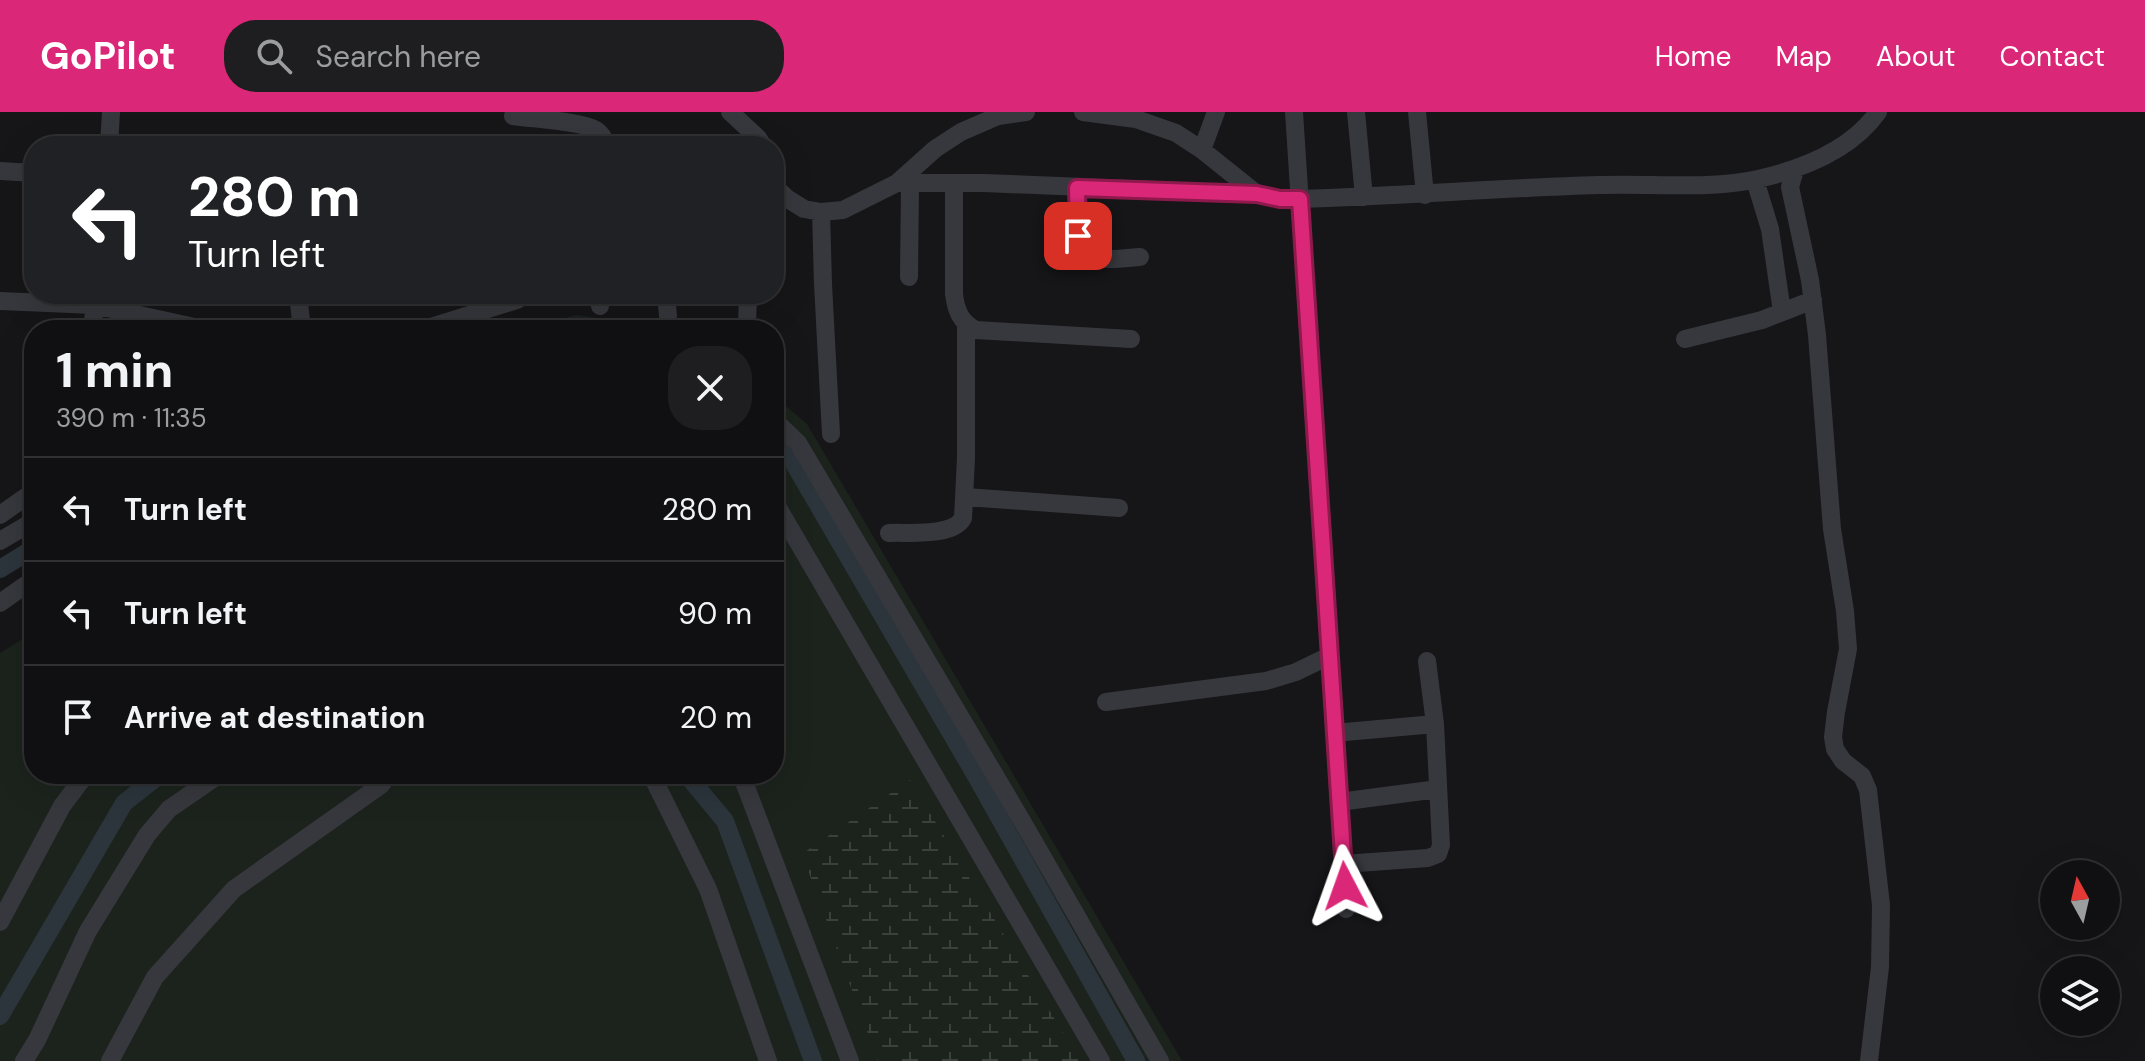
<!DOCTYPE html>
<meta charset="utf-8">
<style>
body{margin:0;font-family:"DM Sans",sans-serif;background:#1e1e20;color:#f1f3f6;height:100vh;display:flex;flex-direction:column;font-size:30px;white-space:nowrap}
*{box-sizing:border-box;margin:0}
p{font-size:26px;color:#9c9d9f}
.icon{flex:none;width:44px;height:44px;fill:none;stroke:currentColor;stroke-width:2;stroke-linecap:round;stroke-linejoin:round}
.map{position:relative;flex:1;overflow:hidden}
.sheet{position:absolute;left:24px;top:208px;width:760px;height:464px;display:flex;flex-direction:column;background:#101012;border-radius:32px;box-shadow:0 8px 32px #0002,0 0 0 2px #303032}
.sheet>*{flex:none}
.hud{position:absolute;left:24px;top:24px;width:760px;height:168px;border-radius:32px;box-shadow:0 8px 32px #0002,0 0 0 2px #303032;background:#202124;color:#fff;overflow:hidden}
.needle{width:52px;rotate:352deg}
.tools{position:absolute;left:2040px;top:748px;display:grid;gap:16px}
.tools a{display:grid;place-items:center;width:80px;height:80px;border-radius:50%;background:#101012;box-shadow:0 8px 32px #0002,0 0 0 2px #303032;font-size:40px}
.pin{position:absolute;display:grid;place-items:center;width:68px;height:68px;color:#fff;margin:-34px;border-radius:16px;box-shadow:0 4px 12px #0006}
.me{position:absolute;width:88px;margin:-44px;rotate:356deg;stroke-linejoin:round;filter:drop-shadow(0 0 6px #0008)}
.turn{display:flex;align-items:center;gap:28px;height:168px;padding:0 32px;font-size:36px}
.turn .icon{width:104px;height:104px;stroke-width:2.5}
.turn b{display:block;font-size:56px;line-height:68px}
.round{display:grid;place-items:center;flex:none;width:84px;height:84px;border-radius:32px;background:#1e1e20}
.headline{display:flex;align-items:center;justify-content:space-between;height:136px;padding:0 32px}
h1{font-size:48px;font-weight:800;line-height:60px}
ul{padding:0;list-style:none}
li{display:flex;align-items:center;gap:24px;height:104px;padding:0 32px;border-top:2px solid #303032}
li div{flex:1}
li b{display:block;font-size:30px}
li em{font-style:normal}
header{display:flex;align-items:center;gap:48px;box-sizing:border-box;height:112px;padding:0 40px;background:#db2777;color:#fff}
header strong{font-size:38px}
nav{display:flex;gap:44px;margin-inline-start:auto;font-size:28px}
.search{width:560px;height:72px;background:#1e1e20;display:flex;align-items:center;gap:20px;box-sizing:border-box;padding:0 28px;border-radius:32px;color:#9c9d9f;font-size:30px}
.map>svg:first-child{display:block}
.grass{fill:#1c231d}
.wetland{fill:url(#wetland-marsh)}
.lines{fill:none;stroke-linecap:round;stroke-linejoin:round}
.canal{stroke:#2c353c;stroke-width:18}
.minor{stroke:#37383d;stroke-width:18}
.route-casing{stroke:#8e194d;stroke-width:20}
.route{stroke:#db2777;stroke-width:14}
</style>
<header>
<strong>GoPilot</strong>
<div class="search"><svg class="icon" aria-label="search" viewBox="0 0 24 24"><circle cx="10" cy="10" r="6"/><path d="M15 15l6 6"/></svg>Search here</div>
<nav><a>Home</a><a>Map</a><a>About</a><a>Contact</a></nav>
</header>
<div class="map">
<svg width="2145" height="949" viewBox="0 0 2145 949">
<defs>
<pattern id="wetland-marsh" width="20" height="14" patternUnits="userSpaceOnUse" patternTransform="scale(2)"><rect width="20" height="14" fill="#1c231d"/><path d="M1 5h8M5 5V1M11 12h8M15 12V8" fill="none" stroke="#3a403c"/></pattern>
</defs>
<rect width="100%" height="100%" fill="#161618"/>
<path class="grass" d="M577 203 672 218H516Z
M774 284 807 312 1182 949H0V541L34 520V662H774Z"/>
<path class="wetland" d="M910 668 1080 949H878L802 742Z"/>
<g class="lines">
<path class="canal" d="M774 328 789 343 976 664 1136 949
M0 457 34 436
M686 662 725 709 813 949
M0 904 124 691 161 662"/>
<path class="minor" d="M730 0 758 26 763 34
M1083 0 1136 7 1176 21 1202 38 1257 82 1280 87H1300C1400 84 1500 76 1599 73 1650 71 1710 78 1758 67 1802 57 1851 38 1878 0
M1294 0 1346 797
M1356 0 1364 85
M1417 0 1425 83
M513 4C533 7 581 9 596 18 602 22 605 27 607 34
M109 34 111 0
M1202 38 1216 0
M1795 58 1790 75 1810 168 1817 223 1832 417 1845 499 1848 537 1836 600 1833 625 1835 637 1843 649 1862 664 1868 678 1881 793 1880 855 1869 949
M0 59 34 61
M1755 68 1770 117 1782 200
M897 71H984L1257 82
M954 71V182C956 198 960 210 976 218L1131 227
M774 74 788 87 804 97 821 100 843 98 897 71 935 37 961 20 998 4 1026 0
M1077 76C1078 92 1073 135 1089 143 1102 150 1125 146 1140 145
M821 100 823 172 831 322
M909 165 910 71
M298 182 302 218
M598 182 600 194
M666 182 668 204
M0 189 94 193 208 218
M747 214 748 182
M92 218 96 182
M421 218 517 188 526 182
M550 218 578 216 593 218
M1685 227 1762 208 1813 188
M774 308 798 331 1022 709 1160 949
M966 385 1119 396
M774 389 1101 949
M0 403 34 379
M889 421C909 420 953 425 963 406L966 346V213
M0 429 34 409
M0 491 34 467
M1106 590 1266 569 1296 560 1329 544
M1334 621 1435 612
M651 662 708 777 768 949
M741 662 850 949
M1339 690 1438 677
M1343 752 1428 746 1438 742 1441 733 1435 612 1427 549
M0 810 62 694 86 662
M24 949 37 928 88 819 147 723 169 697 220 662
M110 949 155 865 234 777 381 673 389 662"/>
</g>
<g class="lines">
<g class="route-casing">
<path id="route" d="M1078 124 1077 76 1257 82 1280 87H1300L1345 774"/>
</g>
<use href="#route" class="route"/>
</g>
</svg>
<div class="tools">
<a><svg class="needle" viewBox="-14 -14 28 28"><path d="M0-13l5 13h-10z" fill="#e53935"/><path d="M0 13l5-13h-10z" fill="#9c9d9f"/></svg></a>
<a><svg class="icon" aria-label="layers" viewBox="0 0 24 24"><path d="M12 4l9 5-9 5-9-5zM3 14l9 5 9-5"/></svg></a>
</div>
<div class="pin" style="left:1078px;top:124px;background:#d93025"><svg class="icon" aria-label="arrive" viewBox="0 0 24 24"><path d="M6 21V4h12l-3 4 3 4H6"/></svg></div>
<svg class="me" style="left:1345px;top:774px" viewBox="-20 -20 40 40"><path d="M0-17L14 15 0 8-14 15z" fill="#db2777" stroke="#fff" stroke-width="4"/></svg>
<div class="hud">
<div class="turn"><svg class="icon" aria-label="left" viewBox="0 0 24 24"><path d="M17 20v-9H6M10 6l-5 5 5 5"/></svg><div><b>280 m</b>Turn left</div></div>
</div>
<section class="sheet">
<div class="headline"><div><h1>1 min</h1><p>390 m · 11:35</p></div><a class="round"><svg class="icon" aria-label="close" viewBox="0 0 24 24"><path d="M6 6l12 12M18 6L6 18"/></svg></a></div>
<ul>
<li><svg class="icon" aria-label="left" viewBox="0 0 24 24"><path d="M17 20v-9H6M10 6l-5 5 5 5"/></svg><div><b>Turn left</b></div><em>280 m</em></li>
<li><svg class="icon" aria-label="left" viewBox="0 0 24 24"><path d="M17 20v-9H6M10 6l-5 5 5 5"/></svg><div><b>Turn left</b></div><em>90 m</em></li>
<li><svg class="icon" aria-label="arrive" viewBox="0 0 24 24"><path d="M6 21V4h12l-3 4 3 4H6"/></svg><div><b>Arrive at destination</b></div><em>20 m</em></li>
</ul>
</section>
</div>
